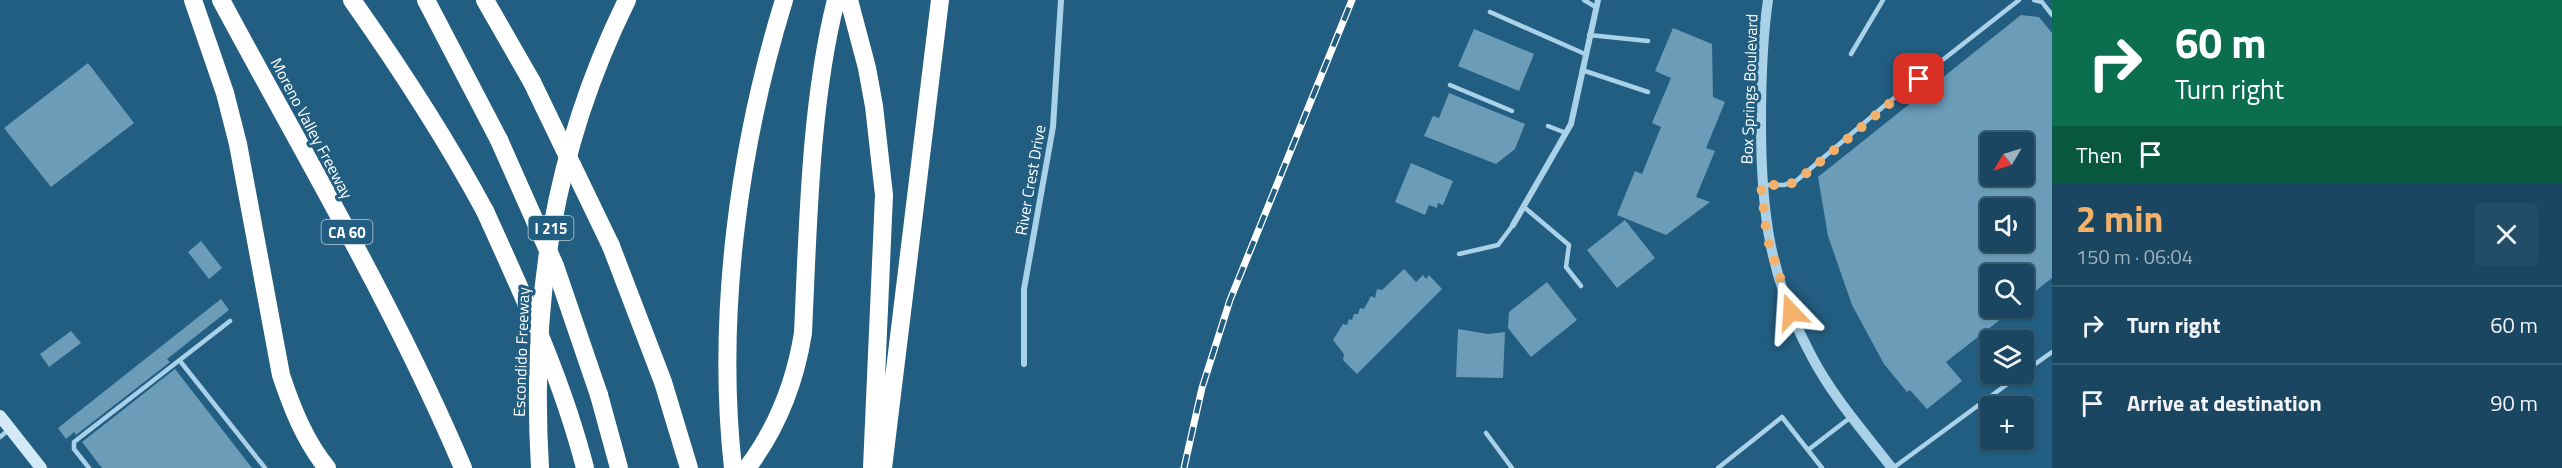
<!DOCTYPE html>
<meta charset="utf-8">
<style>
body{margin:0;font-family:"Titillium Web",sans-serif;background:#234d67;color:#f1f3f6;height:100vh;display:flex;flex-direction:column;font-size:22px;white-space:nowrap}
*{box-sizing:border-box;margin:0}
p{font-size:20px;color:#9fb1bd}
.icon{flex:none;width:33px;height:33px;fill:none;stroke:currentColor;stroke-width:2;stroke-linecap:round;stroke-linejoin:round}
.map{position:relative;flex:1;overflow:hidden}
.sheet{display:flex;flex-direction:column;background:#1a4661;width:510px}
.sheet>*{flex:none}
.banner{background:#0b6e4f;color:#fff;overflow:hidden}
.needle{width:39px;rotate:232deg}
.buttons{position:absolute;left:1980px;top:132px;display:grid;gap:12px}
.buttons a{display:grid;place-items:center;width:54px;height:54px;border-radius:6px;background:#1a4661;box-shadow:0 2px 4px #0004,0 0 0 2px #385e76;font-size:30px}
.pin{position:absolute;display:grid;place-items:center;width:51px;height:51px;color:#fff;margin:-26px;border-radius:12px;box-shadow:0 3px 9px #0006}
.me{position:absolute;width:66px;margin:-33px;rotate:340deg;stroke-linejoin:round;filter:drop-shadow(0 0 4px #0008)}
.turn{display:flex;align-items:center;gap:21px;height:126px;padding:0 24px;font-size:27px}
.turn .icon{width:78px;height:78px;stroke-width:2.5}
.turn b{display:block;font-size:42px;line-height:51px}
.then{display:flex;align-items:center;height:57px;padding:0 24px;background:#0003;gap:12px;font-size:22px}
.round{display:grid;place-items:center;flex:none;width:63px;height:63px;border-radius:6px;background:#234d67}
.overview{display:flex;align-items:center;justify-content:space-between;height:102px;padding:0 24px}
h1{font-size:36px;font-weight:700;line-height:45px;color:#f4b16b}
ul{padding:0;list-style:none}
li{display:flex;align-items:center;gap:18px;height:78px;padding:0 24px;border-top:2px solid #385e76}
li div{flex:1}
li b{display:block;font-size:22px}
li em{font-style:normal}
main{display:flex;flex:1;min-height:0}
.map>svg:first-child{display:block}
.building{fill:#6b9db9;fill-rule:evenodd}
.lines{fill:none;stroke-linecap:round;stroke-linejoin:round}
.service{stroke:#a9d1e8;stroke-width:4.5}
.minor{stroke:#a9d1e8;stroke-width:6}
.tertiary{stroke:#a9d1e8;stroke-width:10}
.secondary{stroke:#d3e9f6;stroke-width:12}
.motorway{stroke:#fff;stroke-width:18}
.rail-casing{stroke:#fff;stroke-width:7}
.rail{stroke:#225e81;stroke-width:4.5;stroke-dasharray:14;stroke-linecap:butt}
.motorway-bridge{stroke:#fff;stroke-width:18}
.route{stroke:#f4b16b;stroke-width:10;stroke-dasharray:0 18}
.labels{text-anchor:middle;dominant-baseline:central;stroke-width:6;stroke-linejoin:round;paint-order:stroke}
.shield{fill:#225e81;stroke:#bdcfd9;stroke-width:1.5}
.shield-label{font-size:15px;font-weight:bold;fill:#fff}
.street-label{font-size:16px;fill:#fff;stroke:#225e81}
</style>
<main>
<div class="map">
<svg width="2052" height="468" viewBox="0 0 2052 468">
<rect width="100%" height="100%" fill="#225e81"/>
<path class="building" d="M2021 15 2039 17 2052 33V278L2024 300V274H1990V308H2015L1946 362 1962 381 1927 409 1910 390 1907 392 1884 364 1852 305 1828 236 1818 177ZM1990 142H2024V176H1990ZM1990 208H2024V242H1990Z
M1673 28 1712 44 1713 97 1725 102 1706 148 1715 151 1696 197 1710 202 1666 235 1617 215 1635 171 1642 174 1661 127 1652 123 1671 78 1655 71Z
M1474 29 1534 54 1519 91 1458 66Z
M88 63 134 123 51 187 4 128Z
M1449 93 1525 124 1515 149 1496 164 1424 136 1433 116 1439 118Z
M1411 163 1453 181 1443 205 1438 203 1437 208 1429 205 1425 215 1395 202Z
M1625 220 1655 258 1617 288 1587 250Z
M201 241 222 268 209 279 188 252Z
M1404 269 1416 282 1423 275 1426 279 1429 275 1442 289 1357 374 1343 360 1344 354 1333 340 1343 324 1347 325 1349 319 1352 320 1354 314H1358L1360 308 1364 309 1371 296 1375 298 1377 289 1382 290Z
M1547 282 1577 320 1531 357 1508 328 1509 312Z
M221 299 229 310 167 359 170 362 76 435 74 432 66 439 58 428Z
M1458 329 1488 334 1505 332 1503 378 1456 377Z
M71 331 81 343 49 367 40 354Z
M175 369 252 468H102L82 442Z"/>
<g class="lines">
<path class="service" d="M1584 0 1594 6
M2034 0 2042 2 2052 15
M1490 12 1585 54
M1589 35 1648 41
M1851 54 1883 0
M1582 70 1648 92
M1450 85 1512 111
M1548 126 1566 133
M1764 185H1784L1796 181 1884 106 2019 0
M1524 207 1569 245 1566 267 1581 286
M1459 254 1498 245 1513 225
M180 361 265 468
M2024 372 2052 352
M1486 433 1512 468
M0 437 10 429
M1808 450 1851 417
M89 468 74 449V442L230 321
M1718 468 1782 417 1822 468
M1893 468 2021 374"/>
<path class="minor" d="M1513 225 1571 124 1598 0
M1024 364V289L1053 127 1061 0"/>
<path class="tertiary" d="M1768 0C1762 41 1761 82 1761 123 1761 211 1769 278 1812 357 1833 397 1864 432 1892 468"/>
<path class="secondary" d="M0 416 41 468"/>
<path class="motorway" d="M193 0 225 93 238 144 281 375C292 408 305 441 327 468
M221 0C304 155 395 307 463 468
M352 0C400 68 445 137 485 211
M426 0 499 140
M485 0 532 82
M849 0 867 68 874 106 884 195 872 468
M611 246 663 382 689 468
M599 395 619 468
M540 468C530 302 553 150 627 0
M733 468C716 315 739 146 784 0
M747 468C778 427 795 383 803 333 808 226 810 103 836 0
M883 468 940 0"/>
<g class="rail-casing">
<path id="rail" d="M1184 468 1202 388 1230 300 1352 0"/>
</g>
<use href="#rail" class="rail"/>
<path class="motorway-bridge" d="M532 82 611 246
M499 140 555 266 599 395
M485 211C523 295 562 378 585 468"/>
</g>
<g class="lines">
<path class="route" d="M1791 312 1767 237 1761 185H1785L1796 182 1919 79"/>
</g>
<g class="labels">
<g class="shield">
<rect x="528.5" y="216" width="45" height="24" rx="4.5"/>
<rect x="321.5" y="220" width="51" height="24" rx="4.5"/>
</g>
<g class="shield-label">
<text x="551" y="228">I 215</text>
<text x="347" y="232">CA 60</text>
</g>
<g class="street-label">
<text transform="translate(1749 89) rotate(-88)">Box Springs Boulevard</text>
<text transform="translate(312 128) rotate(62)">Moreno Valley Freeway</text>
<text transform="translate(1030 180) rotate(-80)">River Crest Drive</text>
<text transform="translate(521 352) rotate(-88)">Escondido Freeway</text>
</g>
</g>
</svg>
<div class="buttons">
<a><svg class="needle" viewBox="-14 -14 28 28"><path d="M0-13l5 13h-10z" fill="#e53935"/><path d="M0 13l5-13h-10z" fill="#9fb1bd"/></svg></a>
<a><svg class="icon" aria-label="sound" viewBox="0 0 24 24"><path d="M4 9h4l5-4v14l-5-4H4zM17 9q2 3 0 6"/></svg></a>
<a><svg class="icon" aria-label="search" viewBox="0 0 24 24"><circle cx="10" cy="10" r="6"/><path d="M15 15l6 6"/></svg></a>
<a><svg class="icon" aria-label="layers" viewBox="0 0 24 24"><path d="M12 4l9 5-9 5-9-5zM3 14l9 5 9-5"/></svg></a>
<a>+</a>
</div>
<div class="pin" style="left:1919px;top:79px;background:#d93025"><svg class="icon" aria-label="arrive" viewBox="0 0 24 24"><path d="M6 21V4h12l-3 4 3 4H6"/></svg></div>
<svg class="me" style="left:1791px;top:312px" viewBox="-20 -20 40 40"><path d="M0-17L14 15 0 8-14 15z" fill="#f4b16b" stroke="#fff" stroke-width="4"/></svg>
</div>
<section class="sheet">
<div class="banner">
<div class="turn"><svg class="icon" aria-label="right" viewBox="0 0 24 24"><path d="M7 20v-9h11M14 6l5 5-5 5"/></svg><div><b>60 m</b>Turn right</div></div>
<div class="then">Then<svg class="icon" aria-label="arrive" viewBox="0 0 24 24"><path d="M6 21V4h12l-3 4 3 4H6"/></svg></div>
</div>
<div class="overview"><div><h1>2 min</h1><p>150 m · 06:04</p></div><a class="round"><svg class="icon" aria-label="close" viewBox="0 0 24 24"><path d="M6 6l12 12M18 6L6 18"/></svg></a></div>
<ul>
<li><svg class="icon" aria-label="right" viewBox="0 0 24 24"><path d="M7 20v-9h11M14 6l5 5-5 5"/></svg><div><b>Turn right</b></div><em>60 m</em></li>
<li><svg class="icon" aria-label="arrive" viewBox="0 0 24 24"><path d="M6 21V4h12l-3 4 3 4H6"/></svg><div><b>Arrive at destination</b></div><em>90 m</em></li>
</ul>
</section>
</main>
